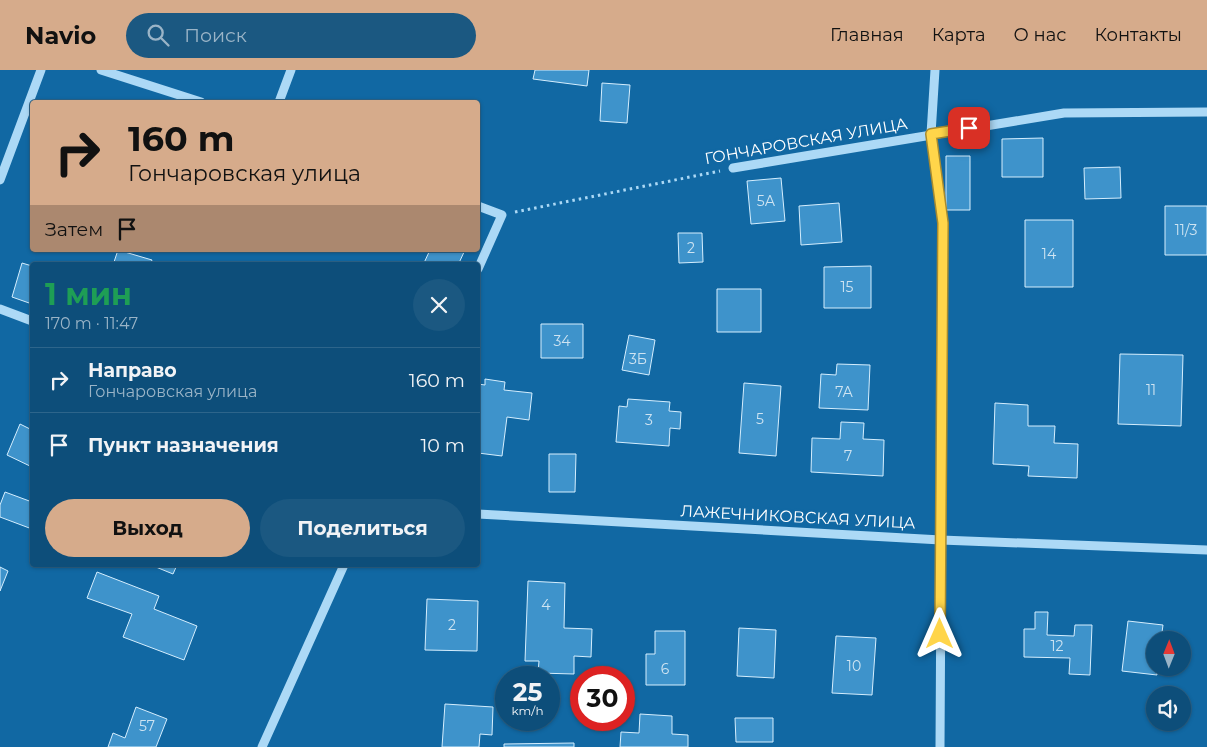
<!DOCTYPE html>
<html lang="ru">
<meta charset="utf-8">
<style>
body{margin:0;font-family:Montserrat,sans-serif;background:#1b5881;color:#f1f3f6;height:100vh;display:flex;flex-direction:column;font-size:19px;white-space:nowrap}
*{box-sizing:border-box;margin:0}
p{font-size:16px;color:#9ab4c7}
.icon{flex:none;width:28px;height:28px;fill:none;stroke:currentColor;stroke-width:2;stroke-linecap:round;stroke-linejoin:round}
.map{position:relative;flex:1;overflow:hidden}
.panel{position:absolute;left:30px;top:192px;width:450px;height:305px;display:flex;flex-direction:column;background:#0d4e7a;border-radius:5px;box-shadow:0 1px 4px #0004,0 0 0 1px #2d658b}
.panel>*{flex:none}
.top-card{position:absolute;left:30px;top:30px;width:450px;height:152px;border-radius:5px;box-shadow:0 1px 4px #0004,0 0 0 1px #2d658b;background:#d6ab8b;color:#111;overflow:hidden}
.needle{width:32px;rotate:1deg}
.buttons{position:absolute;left:1146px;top:561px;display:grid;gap:10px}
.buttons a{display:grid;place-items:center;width:45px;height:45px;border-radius:50%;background:#0d4e7a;box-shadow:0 1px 4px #0004,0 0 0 1px #2d658b;font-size:25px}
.speed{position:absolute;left:495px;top:596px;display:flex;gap:10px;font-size:25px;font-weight:700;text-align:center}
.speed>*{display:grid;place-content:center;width:65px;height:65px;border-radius:50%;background:#0d4e7a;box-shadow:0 1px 4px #0004,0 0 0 1px #2d658b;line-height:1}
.speed small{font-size:12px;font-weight:400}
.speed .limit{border:8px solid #d22;background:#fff;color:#111}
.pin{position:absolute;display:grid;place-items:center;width:42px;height:42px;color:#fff;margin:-21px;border-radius:10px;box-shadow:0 2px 8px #0006}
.me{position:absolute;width:55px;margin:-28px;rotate:0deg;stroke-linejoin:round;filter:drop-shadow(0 0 4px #0008)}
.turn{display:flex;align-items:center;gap:18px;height:105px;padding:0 15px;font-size:22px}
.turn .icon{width:65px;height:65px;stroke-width:2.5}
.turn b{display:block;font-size:35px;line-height:42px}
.then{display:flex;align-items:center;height:48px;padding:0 15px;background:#0003;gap:10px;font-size:19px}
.round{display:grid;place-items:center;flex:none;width:52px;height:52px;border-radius:26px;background:#1b5881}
.headline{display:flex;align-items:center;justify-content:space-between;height:85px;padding:0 15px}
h1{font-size:30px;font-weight:700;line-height:38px;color:#1e9e55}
.button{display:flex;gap:10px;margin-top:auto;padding:10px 15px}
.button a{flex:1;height:58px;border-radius:30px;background:#d6ab8b;color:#111;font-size:20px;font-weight:700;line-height:58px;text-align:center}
.button a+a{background:#1b5881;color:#f1f3f6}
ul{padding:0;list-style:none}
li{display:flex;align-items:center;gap:15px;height:65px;padding:0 15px;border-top:1px solid #2d658b}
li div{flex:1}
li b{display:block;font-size:19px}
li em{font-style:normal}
header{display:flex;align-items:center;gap:30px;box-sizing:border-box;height:70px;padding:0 25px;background:#d6ab8b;color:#111}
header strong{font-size:24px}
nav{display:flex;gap:28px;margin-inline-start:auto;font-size:18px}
.search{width:350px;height:45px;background:#1b5881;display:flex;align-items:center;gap:12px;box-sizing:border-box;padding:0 18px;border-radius:28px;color:#9ab4c7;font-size:19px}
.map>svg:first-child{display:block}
.building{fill:#3e93cb;stroke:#d5eefe}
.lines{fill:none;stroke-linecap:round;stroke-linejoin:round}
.path{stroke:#acd9f6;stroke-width:3;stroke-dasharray:2.5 4;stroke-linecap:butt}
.minor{stroke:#acd9f6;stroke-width:9}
.route-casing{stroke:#a68a30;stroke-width:12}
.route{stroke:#ffd54a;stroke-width:9}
.labels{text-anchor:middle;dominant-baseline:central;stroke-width:5;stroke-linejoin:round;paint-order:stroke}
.number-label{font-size:14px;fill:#cfe4f2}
.street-label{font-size:16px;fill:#fff;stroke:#1168a3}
</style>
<header>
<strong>Navio</strong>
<div class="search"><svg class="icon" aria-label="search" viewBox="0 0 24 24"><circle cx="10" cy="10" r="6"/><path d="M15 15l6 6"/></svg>Поиск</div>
<nav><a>Главная</a><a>Карта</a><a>О нас</a><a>Контакты</a></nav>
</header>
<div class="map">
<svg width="1207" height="677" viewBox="0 0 1207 677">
<rect width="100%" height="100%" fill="#1168a3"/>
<path class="building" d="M535 0H589L587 16 533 9Z
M602 13 630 15 627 53 600 51Z
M1043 68V107H1002V69Z
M946 86H970V140H946Z
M1120 97 1121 128 1085 129 1084 98Z
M781 108 785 151 751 154 747 111Z
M839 133 842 172 801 175 799 136Z
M1165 136H1207V185H1165Z
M1025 150H1073V217H1025Z
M678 163H702L703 192 679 193Z
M118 180 152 190 150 195H113Z
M430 180H465L458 195H423Z
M22 193 32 196V234L12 227Z
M871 196V238H824V197Z
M717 219H761V262H717Z
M541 254H583V288H541Z
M629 265 655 270 649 305 622 300Z
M1120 284 1183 285 1181 356 1118 354Z
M837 294 870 295 868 340 819 338 821 304 836 305Z
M485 309 505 312 504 320 532 323 529 350 507 347 502 386 478 383V314L485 315Z
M744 313 781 316 776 386 739 383Z
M628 329 670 332 669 341 681 342 680 359 670 358 669 376 616 372 619 336 627 337Z
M995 333 1028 335V356H1055L1054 373 1078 374 1077 408 1028 406 1029 396 993 394Z
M841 352 864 353 863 369 884 370 883 406 811 402 812 368 840 369Z
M20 354 32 360V397L7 385Z
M549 384H576L575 422H549Z
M5 422 32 432V459L0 447V435Z
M151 495H177L173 504Z
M0 497 8 501 0 521Z
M97 502 159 526 154 539 197 556 184 590 123 567 132 544 87 528Z
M528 511 565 513 564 558 592 559 591 587 574 586V604L538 603 539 591H525Z
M427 529 478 531 477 581 425 580Z
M1035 542H1048L1047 565 1074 566 1075 555H1092L1090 605 1069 604 1070 588 1024 587V559H1035Z
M1128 551 1163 555 1161 570H1155L1157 605 1122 601Z
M739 558 776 560 774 608 737 606Z
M655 561H685V615H646V584H655Z
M836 566 876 568 872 625 832 623Z
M445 634 493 637 492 665 480 664 479 677H442Z
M136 637 167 649 156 677H108L113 663 125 668Z
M640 644 672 646V664L688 665V677H620L621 662 639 663Z
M735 648H773V672H736Z
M574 673V677H504V674Z"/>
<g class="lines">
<path class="path" d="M515 142 720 101"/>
<path class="minor" d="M101 0 201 32
M935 0 931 64 943 153 940 677
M279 32 291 0
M733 98 1064 43 1207 42
M0 110 41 0
M478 136 502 145 478 199
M0 239 32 251
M478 444 941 470 1207 480
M262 677 344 495"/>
</g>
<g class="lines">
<g class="route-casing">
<path id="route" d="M940 564 943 153 931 64 969 58"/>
</g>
<use href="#route" class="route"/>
</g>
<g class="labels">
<g class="number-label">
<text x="766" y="131">5А</text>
<text x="1186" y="160">11/3</text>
<text x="691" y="178">2</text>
<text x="1049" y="184">14</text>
<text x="847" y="217">15</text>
<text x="562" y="271">34</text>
<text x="638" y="289">3Б</text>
<text x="1151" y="320">11</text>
<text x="844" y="322">7А</text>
<text x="760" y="349">5</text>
<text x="649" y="350">3</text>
<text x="848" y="386">7</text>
<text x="546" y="535">4</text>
<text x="452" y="555">2</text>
<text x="1057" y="576">12</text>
<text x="854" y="596">10</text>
<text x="665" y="599">6</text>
<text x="147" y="656">57</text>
</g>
<g class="street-label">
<text transform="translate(806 71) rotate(-10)">ГОНЧАРОВСКАЯ УЛИЦА</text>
<text transform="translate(798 447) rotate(3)">ЛАЖЕЧНИКОВСКАЯ УЛИЦА</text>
</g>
</g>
</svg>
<div class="buttons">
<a><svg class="needle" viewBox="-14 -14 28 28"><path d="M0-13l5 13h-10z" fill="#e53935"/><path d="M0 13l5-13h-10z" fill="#9ab4c7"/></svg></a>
<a><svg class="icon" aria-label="sound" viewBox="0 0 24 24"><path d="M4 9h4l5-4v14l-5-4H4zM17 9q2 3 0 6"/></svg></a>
</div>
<div class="speed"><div>25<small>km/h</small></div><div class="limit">30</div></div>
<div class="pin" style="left:969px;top:58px;background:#d93025"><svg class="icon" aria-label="arrive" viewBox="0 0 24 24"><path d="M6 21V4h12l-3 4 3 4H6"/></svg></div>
<svg class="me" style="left:940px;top:564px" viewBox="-20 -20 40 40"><path d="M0-17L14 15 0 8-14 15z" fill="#ffd54a" stroke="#fff" stroke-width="4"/></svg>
<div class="top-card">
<div class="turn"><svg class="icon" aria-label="right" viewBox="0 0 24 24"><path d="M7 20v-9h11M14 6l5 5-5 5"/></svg><div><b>160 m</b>Гончаровская улица</div></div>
<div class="then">Затем<svg class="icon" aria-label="arrive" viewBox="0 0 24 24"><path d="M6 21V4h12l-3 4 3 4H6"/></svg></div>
</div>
<section class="panel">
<div class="headline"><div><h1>1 мин</h1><p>170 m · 11:47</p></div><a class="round"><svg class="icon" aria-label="close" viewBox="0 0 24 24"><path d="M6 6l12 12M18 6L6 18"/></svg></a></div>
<ul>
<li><svg class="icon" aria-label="right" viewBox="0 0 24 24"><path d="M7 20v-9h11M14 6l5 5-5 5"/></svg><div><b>Направо</b><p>Гончаровская улица</p></div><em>160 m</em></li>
<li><svg class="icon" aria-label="arrive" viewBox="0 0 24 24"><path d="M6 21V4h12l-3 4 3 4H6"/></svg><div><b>Пункт назначения</b></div><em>10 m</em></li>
</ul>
<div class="button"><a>Выход</a><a>Поделиться</a></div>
</section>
</div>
